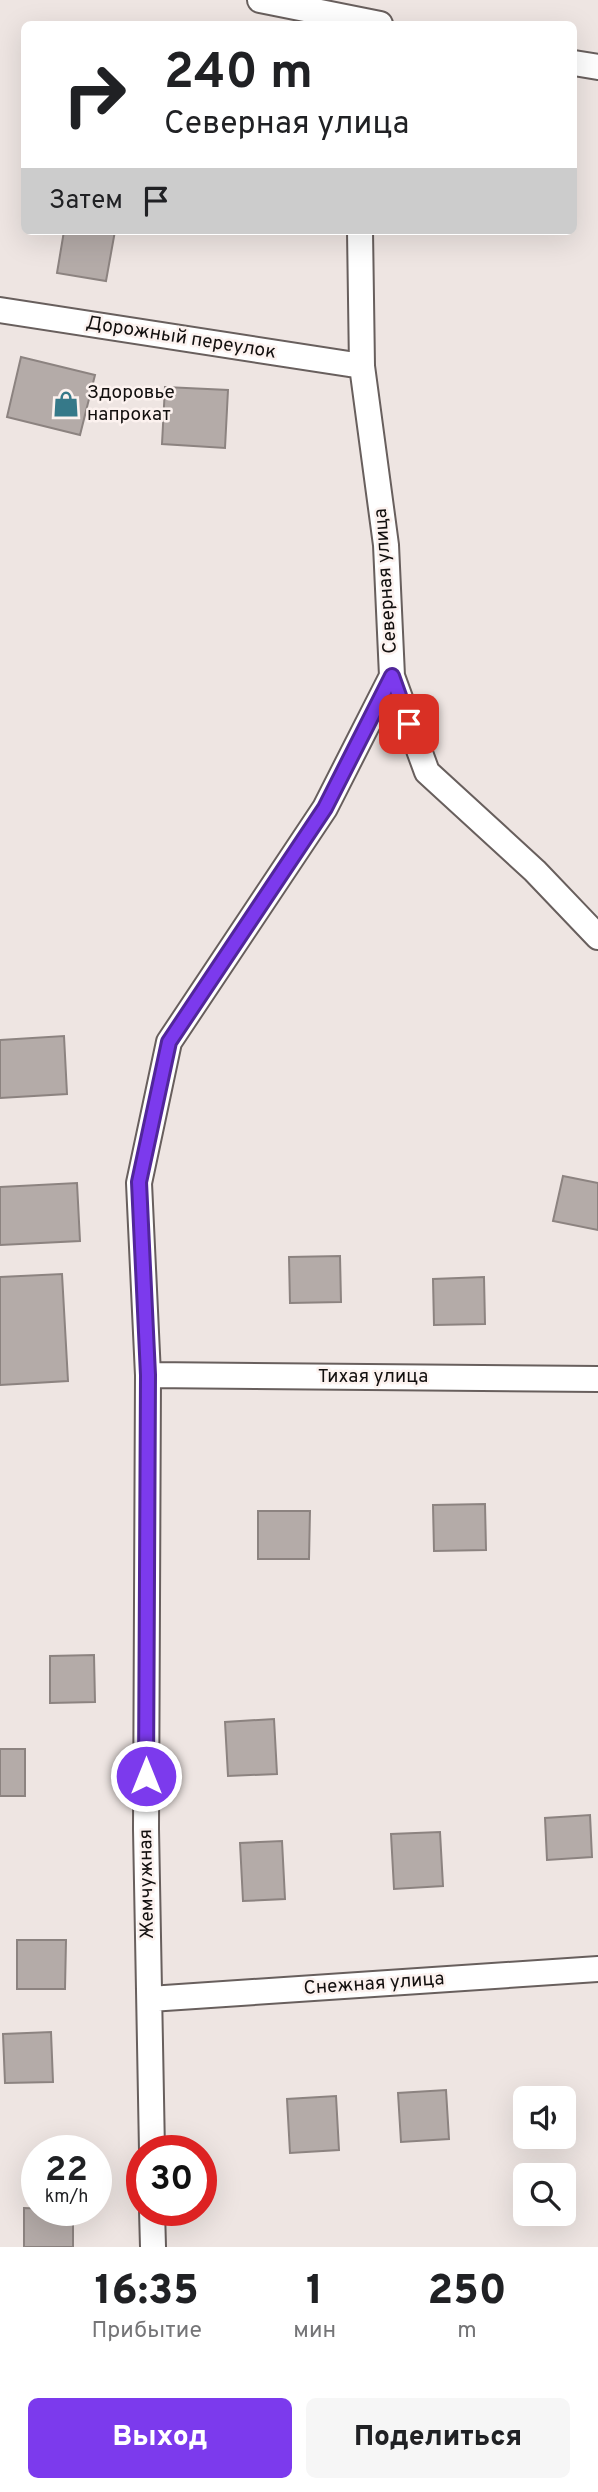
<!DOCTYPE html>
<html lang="ru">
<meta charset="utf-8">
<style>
body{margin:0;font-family:Overpass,sans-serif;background:#f6f6f6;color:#202124;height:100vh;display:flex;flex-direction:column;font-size:26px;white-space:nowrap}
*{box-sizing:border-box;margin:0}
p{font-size:23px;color:#757577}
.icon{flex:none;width:38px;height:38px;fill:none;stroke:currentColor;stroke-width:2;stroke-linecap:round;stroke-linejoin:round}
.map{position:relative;height:2247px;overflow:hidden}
.drawer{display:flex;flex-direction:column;background:#fff;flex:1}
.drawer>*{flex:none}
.guide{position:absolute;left:21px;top:21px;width:556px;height:214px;border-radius:10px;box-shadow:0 7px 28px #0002;background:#fff;color:#202124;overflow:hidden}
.fabs{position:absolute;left:513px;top:2086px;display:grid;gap:14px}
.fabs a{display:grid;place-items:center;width:63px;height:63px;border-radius:10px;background:#fff;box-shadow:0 7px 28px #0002;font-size:35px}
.speed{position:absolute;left:21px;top:2135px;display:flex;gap:14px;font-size:35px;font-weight:700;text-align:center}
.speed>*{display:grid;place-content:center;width:91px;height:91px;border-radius:50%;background:#fff;box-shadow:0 7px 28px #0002;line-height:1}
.speed small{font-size:18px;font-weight:400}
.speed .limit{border:10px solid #d22;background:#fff;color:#111}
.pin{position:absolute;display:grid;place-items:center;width:60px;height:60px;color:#fff;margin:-30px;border-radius:14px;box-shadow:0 4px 10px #0006}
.me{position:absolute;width:77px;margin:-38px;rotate:0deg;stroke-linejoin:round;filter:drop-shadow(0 0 5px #0008)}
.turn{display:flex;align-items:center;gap:24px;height:147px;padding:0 28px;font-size:32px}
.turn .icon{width:91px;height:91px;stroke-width:2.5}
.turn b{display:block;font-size:49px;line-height:60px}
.then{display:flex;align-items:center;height:66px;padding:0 28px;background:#0003;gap:14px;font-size:26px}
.eta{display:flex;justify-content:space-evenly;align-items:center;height:119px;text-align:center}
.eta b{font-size:42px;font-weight:800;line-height:49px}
.button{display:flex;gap:14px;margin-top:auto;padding:14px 28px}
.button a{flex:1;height:80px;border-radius:10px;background:#7c3aed;color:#fff;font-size:28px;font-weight:800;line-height:80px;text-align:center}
.button a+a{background:#f6f6f6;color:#202124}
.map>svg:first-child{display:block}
.building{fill:#b4aba8;stroke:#8c8380;stroke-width:2}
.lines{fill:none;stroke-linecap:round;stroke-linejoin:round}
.street-casing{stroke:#685f5d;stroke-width:28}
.street{stroke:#fff;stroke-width:24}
.route-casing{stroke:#51269a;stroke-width:18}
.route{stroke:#7c3aed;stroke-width:12}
.labels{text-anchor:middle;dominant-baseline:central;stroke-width:5;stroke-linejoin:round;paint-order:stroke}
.street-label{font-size:19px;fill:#120f0e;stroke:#fcf2ef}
.poi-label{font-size:19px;fill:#120f0e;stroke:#fcf2ef;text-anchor:start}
</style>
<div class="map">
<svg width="598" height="2247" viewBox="0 0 598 2247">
<rect width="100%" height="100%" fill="#eee5e2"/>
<path class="building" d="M64 231H115L106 281 57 273Z
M21 357 95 375 80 435 7 417Z
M165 387 228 390 225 448 162 444Z
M64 1036 67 1094 0 1098V1040Z
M563 1176 598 1183V1230L553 1221Z
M77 1183 80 1241 0 1245V1187Z
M340 1256 341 1302 290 1303 289 1257Z
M62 1274 68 1381 0 1385V1277Z
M484 1277 485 1324 434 1325 433 1279Z
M485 1504 486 1550 434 1551 433 1505Z
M258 1511H310L309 1559H258Z
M94 1655 95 1702 50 1703V1656Z
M274 1719 277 1774 228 1776 225 1722Z
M0 1749H25V1796H0Z
M590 1815 592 1857 547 1860 545 1818Z
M440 1832 443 1886 394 1889 391 1834Z
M282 1841 285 1899 243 1901 240 1843Z
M17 1940H66L65 1989H17Z
M51 2032 53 2082 5 2083 3 2034Z
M446 2090 449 2139 401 2142 398 2093Z
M336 2096 339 2150 290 2153 287 2099Z
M24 2208 73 2210V2247H24Z"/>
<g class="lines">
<g class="street-casing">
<path id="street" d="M260 0 380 24
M574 63 598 67
M360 231 362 366 386 545 392 676 427 772 535 871 598 937
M0 310 362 366
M148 1375 598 1379
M150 1999 598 1969
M152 2151 146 1829 148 1375 139 1183 169 1042 325 808 392 676
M152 2210 153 2247"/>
</g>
<use href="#street" class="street"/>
</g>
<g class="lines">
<g class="route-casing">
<path id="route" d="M146 1776 148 1375 139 1182 169 1042 325 808 392 676 409 724"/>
</g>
<use href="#route" class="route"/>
</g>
<defs>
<g id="shop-bare" transform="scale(2.1)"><path d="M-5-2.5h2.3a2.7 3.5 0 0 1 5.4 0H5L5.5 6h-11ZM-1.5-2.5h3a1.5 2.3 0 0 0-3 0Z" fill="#367989" stroke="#fcf2ef" stroke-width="2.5" paint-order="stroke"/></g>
</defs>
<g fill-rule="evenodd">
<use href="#shop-bare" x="66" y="404"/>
</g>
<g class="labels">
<g class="street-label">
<text transform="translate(181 338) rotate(9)">Дорожный переулок</text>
<text transform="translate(386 581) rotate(-94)">Северная улица</text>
<text x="373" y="1377">Тихая улица</text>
<text transform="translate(147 1884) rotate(-91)">Жемчужная</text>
<text transform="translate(374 1984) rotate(-4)">Снежная улица</text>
</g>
<g class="poi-label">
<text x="87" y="393">Здоровье<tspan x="87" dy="22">напрокат</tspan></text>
</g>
</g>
</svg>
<div class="fabs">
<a><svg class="icon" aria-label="sound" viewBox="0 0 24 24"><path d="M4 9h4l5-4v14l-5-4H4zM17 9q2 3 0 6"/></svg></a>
<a><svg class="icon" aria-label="search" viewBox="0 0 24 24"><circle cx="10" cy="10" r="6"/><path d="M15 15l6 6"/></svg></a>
</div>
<div class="speed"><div>22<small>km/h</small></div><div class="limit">30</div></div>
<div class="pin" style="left:409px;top:724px;background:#d93025"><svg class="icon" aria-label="arrive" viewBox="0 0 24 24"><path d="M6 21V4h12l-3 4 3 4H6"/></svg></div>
<svg class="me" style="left:146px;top:1776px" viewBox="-20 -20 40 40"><circle r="17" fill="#7c3aed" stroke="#fff" stroke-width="3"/><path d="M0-11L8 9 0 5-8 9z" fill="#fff"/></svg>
<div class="guide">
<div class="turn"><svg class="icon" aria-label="right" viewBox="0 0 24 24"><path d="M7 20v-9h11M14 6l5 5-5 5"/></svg><div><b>240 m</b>Северная улица</div></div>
<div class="then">Затем<svg class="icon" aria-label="arrive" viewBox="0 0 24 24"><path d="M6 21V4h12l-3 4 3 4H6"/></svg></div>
</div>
</div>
<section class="drawer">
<div class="eta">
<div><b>16:35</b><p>Прибытие</p></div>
<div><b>1</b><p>мин</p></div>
<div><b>250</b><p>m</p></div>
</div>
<div class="button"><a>Выход</a><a>Поделиться</a></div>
</section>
